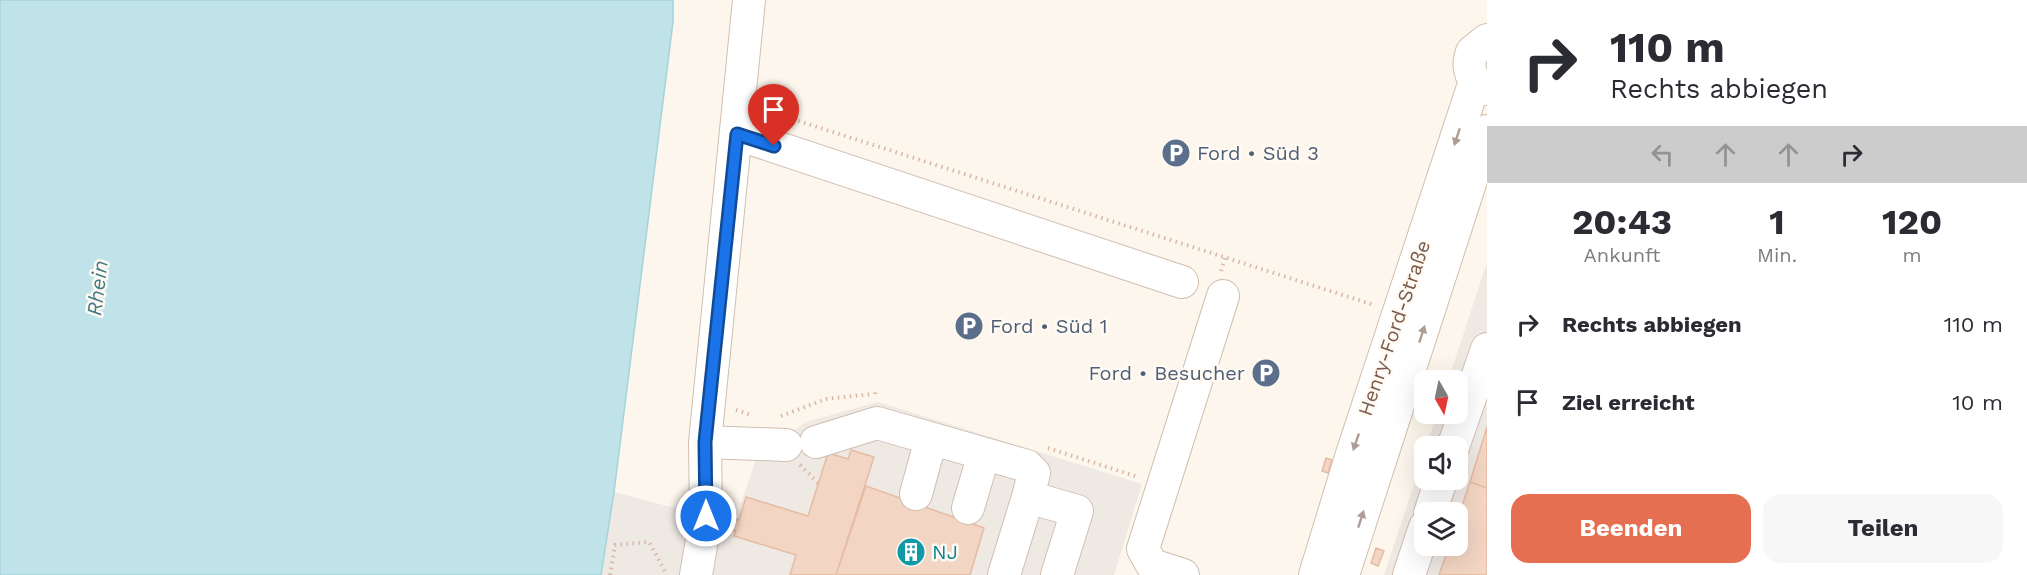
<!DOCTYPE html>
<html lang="de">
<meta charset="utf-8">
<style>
body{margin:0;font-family:"Work Sans",sans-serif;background:#f7f7f7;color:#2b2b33;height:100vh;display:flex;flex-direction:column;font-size:22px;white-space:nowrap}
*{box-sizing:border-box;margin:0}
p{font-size:20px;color:#7c7c81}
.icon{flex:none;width:33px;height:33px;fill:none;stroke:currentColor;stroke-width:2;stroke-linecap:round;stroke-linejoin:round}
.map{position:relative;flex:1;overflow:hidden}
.sheet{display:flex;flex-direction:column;background:#fff;width:540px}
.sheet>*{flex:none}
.hud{background:#fff;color:#2b2b33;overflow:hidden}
.needle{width:39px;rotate:171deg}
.tools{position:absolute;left:1414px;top:370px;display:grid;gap:12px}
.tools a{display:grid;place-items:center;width:54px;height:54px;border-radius:12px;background:#fff;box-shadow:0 6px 24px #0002;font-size:30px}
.pin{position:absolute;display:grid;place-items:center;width:51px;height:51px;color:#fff;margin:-62px -26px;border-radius:50% 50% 50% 0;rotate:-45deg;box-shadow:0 0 6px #0007}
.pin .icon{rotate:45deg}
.me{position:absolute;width:66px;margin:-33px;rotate:0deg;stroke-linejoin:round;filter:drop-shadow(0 0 4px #0008)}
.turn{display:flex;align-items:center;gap:21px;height:126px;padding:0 24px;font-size:27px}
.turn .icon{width:78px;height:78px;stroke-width:2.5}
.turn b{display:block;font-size:42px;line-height:51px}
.lanes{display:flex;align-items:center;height:57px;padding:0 24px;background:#0003;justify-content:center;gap:30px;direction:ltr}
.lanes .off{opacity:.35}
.eta{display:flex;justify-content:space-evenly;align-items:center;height:102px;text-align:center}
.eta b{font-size:36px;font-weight:700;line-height:42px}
.cta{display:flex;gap:12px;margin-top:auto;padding:12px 24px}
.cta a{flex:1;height:69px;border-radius:18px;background:#e76f51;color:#fff;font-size:24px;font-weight:700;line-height:69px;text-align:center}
.cta a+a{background:#f7f7f7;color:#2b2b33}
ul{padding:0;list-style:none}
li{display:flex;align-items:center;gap:18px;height:78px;padding:0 24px}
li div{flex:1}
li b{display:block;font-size:22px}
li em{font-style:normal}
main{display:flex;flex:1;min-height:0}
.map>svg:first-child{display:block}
.industrial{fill:#efe9e4;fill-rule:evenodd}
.water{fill:#bfe3e8;stroke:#a5d3da;stroke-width:1.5}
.building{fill:#f3d5c3;stroke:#e6bba3;stroke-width:1.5}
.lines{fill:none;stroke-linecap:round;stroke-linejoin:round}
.minor-casing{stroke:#d1beb0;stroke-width:34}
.path{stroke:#d9b8a5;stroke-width:4;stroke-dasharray:1.5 4.5;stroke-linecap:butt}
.minor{stroke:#fff;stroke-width:32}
.oneway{fill:#af9d94}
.route-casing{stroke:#114b97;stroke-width:15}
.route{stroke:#1a73e8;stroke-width:10}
.labels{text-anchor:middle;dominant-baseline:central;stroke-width:5;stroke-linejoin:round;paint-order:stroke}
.service-label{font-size:20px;fill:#4e5e75;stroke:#fffaf3;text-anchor:start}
.street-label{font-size:20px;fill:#7a5c4d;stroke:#fffaf3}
.culture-label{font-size:20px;fill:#0d838f;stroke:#fffaf3;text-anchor:start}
.water-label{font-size:21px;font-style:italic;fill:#437c86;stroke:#fffaf3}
</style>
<main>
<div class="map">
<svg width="1487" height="575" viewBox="0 0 1487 575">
<rect width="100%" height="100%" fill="#fdf6ec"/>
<path class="industrial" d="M1487 262V575H1384L1425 451V480H1458V447H1426L1437 414H1458V381H1448ZM1425 513H1458V546H1425Z
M878 402 1142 484 1114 575H601L614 492 686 511 737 514 756 460 806 422Z"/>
<path class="water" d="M0 0H673V22L614 492 601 575H0Z"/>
<path class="building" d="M1487 427V488L1470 482Z
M851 450 874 457 836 575H790L796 555 734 536 736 531 731 530 735 519 739 520 746 497 808 516 828 453 848 459Z
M1326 458 1332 460 1328 473 1322 471Z
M1470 482 1487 488V575H1439L1449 546H1458V518Z
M866 486 984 528 970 575H836Z
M1376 548 1384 551 1378 566 1371 563Z"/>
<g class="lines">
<g class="minor-casing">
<path id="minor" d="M1487 40 1472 52C1466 68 1471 82 1487 89
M737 134 1182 282
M705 442 786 445
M816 442 877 423 1027 466 1034 473 1028 497
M1453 447 1487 349
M916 494 931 439
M968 508 984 454
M1430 513 1441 480
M696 575 706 516 705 442 749 0
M1004 575 1028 497 1077 511 1057 575
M1183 575 1152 565 1143 549 1223 296
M1315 575 1352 454 1475 81
M1343 575 1487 131
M1409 575 1425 527"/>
</g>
<path class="path" d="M764 110 1374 305
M1221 271 1225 258
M875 394 876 388
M736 410 751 415
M781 416 826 399 872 394
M1048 448 1138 477
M800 465 819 484
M610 575 615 545 649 542 667 575"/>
<use href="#minor" class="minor"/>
</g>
<defs><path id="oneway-solid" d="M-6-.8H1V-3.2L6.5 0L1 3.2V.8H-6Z" transform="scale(1.5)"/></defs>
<g class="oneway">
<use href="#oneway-solid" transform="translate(1457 137) rotate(108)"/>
<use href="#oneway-solid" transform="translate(1422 334) rotate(-72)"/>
<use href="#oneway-solid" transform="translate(1356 442) rotate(109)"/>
<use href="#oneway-solid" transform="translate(1361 519) rotate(-72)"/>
</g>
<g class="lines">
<g class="route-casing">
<path id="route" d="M706 516 705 442 737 134 774 146"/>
</g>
<use href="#route" class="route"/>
</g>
<defs>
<g id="parking-disc" transform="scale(1.5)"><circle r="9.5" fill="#5c6f8a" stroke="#fffaf3"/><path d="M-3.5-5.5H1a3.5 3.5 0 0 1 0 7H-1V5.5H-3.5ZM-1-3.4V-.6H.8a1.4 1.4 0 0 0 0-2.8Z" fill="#fff"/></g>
<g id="building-disc" transform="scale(1.5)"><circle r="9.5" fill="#0f9aa8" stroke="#fffaf3"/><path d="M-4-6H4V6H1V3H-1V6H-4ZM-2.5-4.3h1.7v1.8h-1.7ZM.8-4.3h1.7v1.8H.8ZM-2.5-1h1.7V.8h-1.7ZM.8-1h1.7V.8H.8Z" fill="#fff"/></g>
</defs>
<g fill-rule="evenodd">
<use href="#parking-disc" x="1176" y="153"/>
<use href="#parking-disc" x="969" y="326"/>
<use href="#parking-disc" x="1266" y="373"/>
<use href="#building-disc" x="911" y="552"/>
</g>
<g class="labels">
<g class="service-label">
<text x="1197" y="153">Ford • Süd 3</text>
<text x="990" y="326">Ford • Süd 1</text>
<text x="1245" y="373" text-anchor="end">Ford • Besucher</text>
</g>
<g class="street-label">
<text transform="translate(1394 328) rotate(-71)">Henry-Ford-Straße</text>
</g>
<g class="culture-label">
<text x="932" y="552">NJ</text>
</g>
<g class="water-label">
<text transform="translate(97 288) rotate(-83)">Rhein</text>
</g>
</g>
</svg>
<div class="tools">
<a><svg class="needle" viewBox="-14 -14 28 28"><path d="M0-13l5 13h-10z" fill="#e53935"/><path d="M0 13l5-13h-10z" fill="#7c7c81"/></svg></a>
<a><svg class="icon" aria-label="sound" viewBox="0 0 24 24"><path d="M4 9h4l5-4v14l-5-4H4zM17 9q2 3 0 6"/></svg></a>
<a><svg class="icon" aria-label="layers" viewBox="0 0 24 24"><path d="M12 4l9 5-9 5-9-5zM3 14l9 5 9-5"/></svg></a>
</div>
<div class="pin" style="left:774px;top:146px;background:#d93025"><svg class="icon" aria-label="arrive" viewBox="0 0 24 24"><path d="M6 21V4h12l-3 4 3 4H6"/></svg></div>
<svg class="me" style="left:706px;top:516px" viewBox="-20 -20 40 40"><circle r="17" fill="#1a73e8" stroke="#fff" stroke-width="3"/><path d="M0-11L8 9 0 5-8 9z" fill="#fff"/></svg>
</div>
<section class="sheet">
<div class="hud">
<div class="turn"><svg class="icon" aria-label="right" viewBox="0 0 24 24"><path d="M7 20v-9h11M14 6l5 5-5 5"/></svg><div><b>110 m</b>Rechts abbiegen</div></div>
<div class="lanes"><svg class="icon off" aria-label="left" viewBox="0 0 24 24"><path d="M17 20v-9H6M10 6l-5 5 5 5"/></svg><svg class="icon off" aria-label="ahead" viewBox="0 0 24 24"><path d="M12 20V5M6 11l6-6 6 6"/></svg><svg class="icon off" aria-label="ahead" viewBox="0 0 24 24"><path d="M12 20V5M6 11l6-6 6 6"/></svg><svg class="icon" aria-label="right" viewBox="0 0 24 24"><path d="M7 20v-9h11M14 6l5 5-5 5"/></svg></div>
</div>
<div class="eta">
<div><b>20:43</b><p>Ankunft</p></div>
<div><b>1</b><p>Min.</p></div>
<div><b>120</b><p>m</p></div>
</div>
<ul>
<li><svg class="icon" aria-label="right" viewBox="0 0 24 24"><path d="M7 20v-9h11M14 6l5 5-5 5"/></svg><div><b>Rechts abbiegen</b></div><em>110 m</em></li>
<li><svg class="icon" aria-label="arrive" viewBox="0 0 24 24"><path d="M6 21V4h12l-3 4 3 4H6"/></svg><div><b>Ziel erreicht</b></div><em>10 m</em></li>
</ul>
<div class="cta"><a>Beenden</a><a>Teilen</a></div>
</section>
</main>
